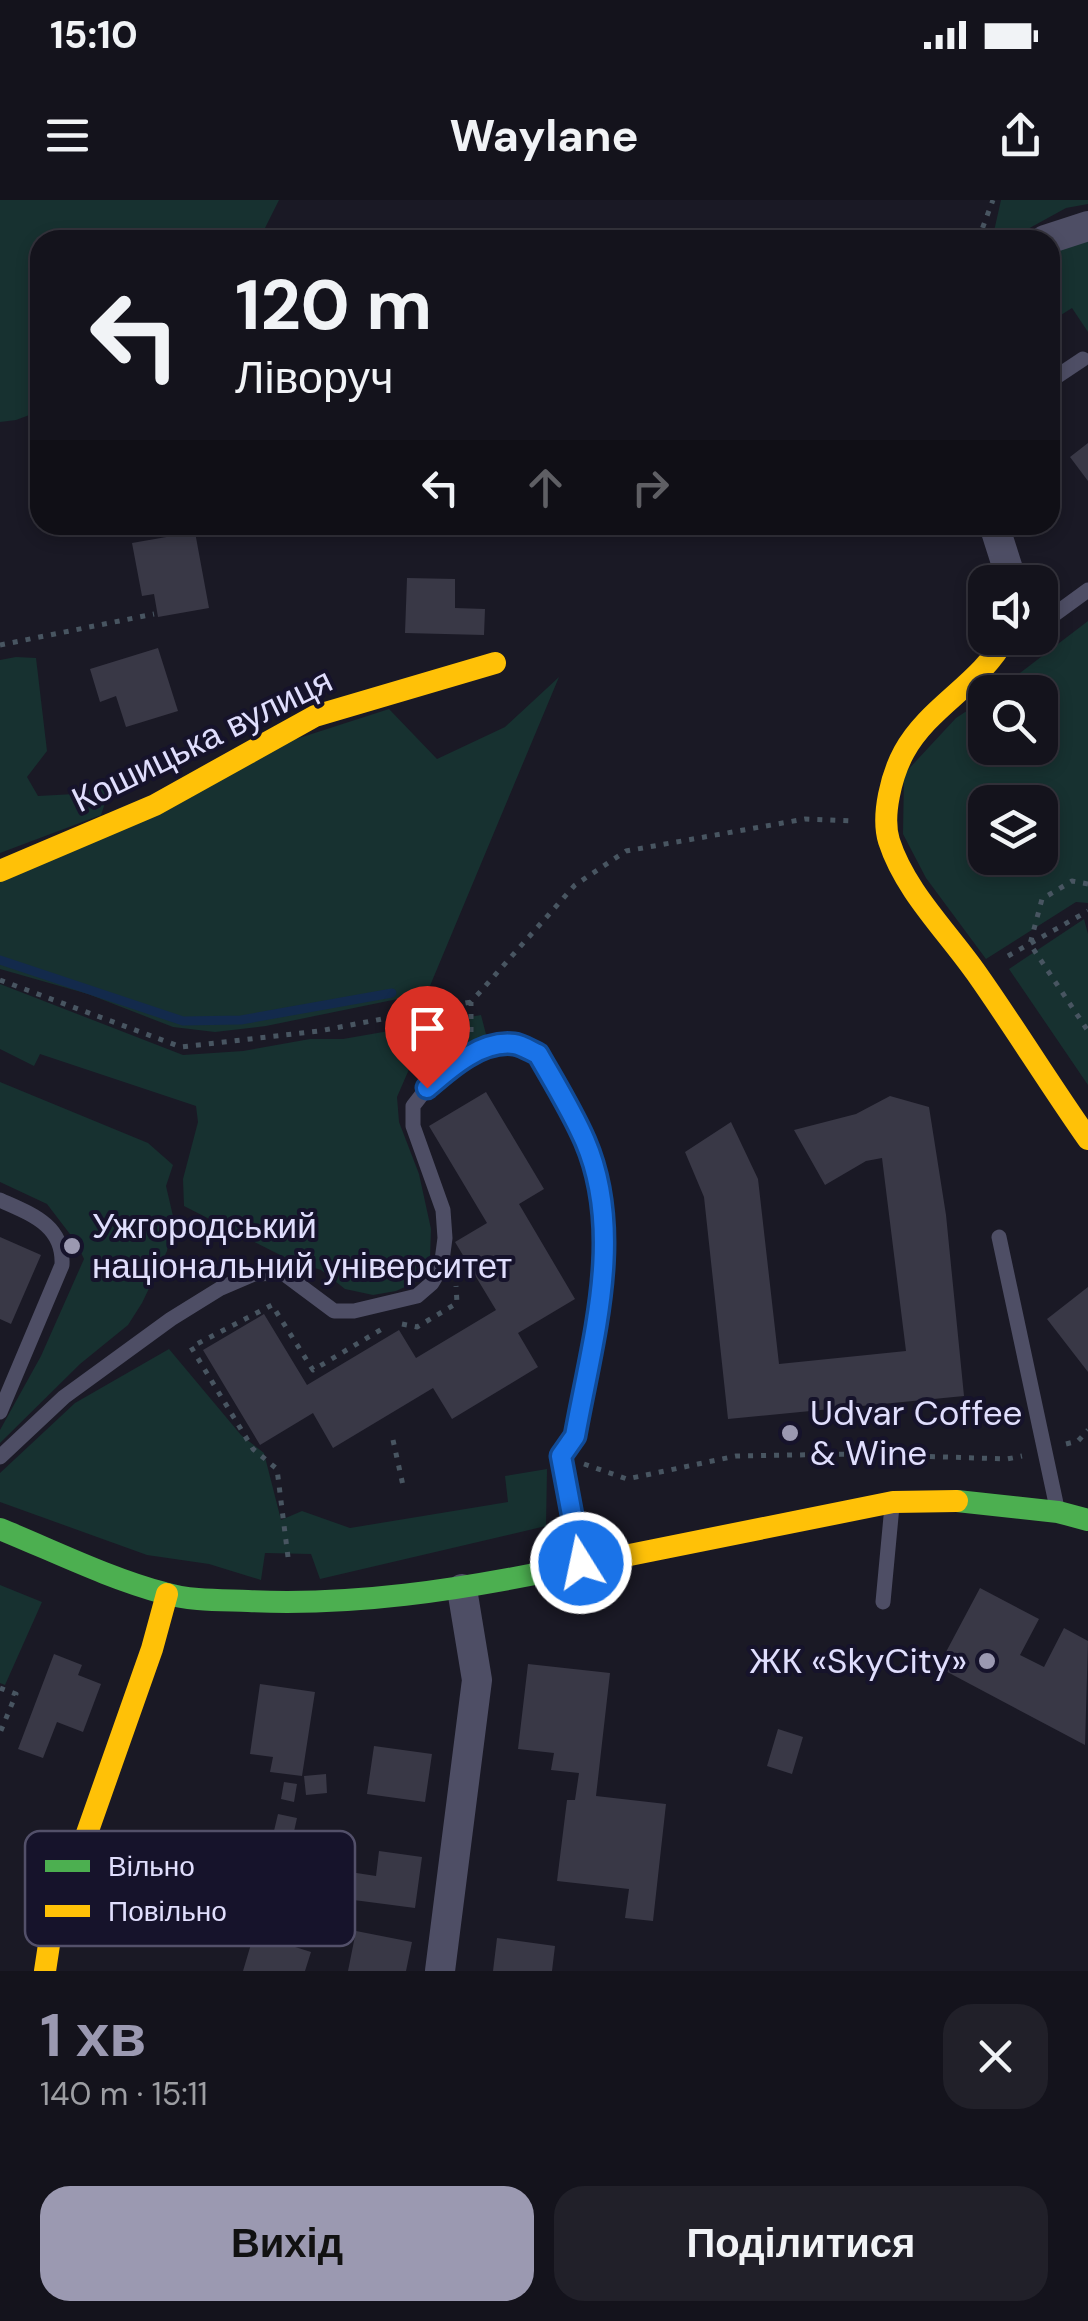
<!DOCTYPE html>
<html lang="uk">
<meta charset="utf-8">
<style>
body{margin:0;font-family:"DM Sans",sans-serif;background:#212029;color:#f1f3f6;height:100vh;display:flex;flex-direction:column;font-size:38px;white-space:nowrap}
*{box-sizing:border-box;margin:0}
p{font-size:32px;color:#9d9ea3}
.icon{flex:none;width:55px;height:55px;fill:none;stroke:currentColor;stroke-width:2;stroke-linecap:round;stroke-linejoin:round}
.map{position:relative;height:1771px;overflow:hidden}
.details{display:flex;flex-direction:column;background:#14131c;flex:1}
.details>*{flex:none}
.banner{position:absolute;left:30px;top:30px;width:1030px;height:305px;border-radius:30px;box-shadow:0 5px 15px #0003,0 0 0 2px #33323b;background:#14131c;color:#f1f3f6;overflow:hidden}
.tools{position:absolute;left:968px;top:365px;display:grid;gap:20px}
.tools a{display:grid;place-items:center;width:90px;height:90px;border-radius:20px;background:#14131c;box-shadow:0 5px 15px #0003,0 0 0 2px #33323b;font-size:50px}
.pin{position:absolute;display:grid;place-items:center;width:85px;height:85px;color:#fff;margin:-102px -42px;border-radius:50% 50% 50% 0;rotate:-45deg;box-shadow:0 0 10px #0007}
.pin .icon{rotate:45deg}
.me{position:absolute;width:110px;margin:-55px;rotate:350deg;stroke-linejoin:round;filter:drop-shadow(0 0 8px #0008)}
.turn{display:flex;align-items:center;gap:35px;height:210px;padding:0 40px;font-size:45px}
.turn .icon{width:130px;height:130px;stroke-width:2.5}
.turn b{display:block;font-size:70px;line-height:85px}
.lanes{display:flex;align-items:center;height:95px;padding:0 40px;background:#0003;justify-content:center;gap:50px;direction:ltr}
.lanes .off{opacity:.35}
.round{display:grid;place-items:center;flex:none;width:105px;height:105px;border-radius:30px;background:#212029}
.overview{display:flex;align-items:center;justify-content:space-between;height:170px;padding:0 40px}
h1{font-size:60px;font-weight:700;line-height:75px;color:#9b99b1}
.action{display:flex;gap:20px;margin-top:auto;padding:20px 40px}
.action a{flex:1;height:115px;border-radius:30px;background:#9b99b1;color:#111;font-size:40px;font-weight:700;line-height:115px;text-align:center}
.action a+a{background:#212029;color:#f1f3f6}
.status{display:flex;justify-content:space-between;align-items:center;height:70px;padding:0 50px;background:#14131c;direction:ltr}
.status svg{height:28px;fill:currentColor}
header{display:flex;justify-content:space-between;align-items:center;height:130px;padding:0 40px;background:#14131c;font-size:45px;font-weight:700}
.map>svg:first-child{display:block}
.green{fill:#173130;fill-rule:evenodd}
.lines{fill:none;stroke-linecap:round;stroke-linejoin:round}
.stream{stroke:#132a4c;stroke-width:9}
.building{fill:#393846}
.path{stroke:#485561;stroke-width:5;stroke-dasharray:5 8;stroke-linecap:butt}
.lane{stroke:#4e4e65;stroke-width:15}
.street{stroke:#4e4e65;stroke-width:30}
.fast{stroke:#4caf50;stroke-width:22}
.slow{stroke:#ffc107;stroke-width:22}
.route-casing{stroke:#114b97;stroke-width:25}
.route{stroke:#1a73e8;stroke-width:18}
.poi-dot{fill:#9b99b1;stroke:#16132b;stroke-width:4}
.labels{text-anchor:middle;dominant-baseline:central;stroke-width:8;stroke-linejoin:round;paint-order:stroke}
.street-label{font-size:35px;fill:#e0defd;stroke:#16132b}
.poi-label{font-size:35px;fill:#e0defd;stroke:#16132b;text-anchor:start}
.key{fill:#16132b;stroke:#53506a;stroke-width:2.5}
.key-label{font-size:28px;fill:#e0defd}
</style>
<div class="status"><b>15:10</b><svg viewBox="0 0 49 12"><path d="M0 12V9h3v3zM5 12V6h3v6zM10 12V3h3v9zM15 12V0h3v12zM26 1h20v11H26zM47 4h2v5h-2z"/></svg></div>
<header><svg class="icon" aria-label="menu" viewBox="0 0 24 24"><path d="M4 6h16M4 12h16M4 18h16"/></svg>Waylane<svg class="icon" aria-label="share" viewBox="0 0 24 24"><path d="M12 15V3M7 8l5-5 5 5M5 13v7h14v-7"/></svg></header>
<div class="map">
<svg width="1088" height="1771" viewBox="0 0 1088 1771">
<rect width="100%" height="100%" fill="#1a1925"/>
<path class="green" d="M0 0H279L259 40H40V211L16 220 0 222Z
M1001 0H1088V4L1066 8 1008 40H992Z
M1088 34V132L1072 108 1050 122V48Z
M1088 421V703L1076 702 986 759 926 678 903 634 904 574 956 518 985 499V548H1040V492H995ZM985 602H1040V658H985Z
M16 457 36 458 47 551 27 577 38 596 75 594 105 585 108 594 101 615 0 653V460Z
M559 477 427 793 266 826 215 832 173 827 88 794 0 769V681L293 540 389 509 437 559 505 527Z
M1084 719 1088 734V885L1009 769Z
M0 784 183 855 243 851 310 839H343L481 815 488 842 435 854 410 867 397 897 399 922 419 974 431 1029 430 1059 416 1082 396 1091 373 1095 345 1089 321 1070 290 1060 184 1006 183 979 198 922 196 906 40 854 34 866 0 849Z
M0 882 148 943 173 965 166 986 173 1016 167 1051 142 1103 128 1125 80 1164 0 1243V1230L41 1156 84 1059 76 1042 47 1004 0 982Z
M169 1149 241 1235 264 1253 281 1320 302 1311 350 1328 508 1302 505 1276 547 1269 546 1326 320 1379 311 1354 265 1353 261 1380 209 1364 147 1355 0 1302V1273L75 1203Z
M0 1385 42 1402 5 1485 0 1483Z"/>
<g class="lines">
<path class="stream" d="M0 760 183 821 241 820 392 793"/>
</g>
<path class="building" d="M1088 243V281L1070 257Z
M195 332 209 408 158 417 154 394 142 396 132 343Z
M407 378 455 379V408L485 409 484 435 405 433Z
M158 448 178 511 126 527 116 496 100 502 90 469Z
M486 892 544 989 519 1004 575 1099 518 1133 538 1167 452 1219 433 1188 333 1248 313 1213 260 1245 203 1150 264 1114 307 1185 399 1130 416 1158 496 1110 455 1042 487 1023 429 926Z
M890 896 929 907 946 1015 964 1196 728 1219 704 997 685 952 731 922 758 979 779 1164 906 1151 882 958 866 961 825 985 794 930 856 914Z
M0 1037 41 1055 11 1124 0 1119Z
M1088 1087V1172L1047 1119Z
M980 1388 1039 1419 1020 1455 1044 1467 1064 1428 1088 1441 1085 1545 938 1467Z
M54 1454 82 1465 78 1475 101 1484 83 1532 57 1522 43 1558 18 1549Z
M528 1464 610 1473 596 1596 666 1604 653 1721 625 1718 629 1689 557 1681 567 1600H575L579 1573 551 1570 554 1553 518 1549Z
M260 1484 315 1492 302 1576 270 1572 273 1557 250 1554Z
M778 1529 803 1537 792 1574 767 1566Z
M374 1546 432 1554 425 1602 367 1594Z
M326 1574 327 1593 306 1595 304 1576Z
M284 1582 297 1584 294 1602 281 1599Z
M278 1614 297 1618 282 1685 257 1679 267 1634 273 1635Z
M379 1651 422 1657 415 1708 346 1699 350 1672 376 1676Z
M356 1731 412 1742 406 1771H348Z
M254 1734 311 1752 305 1771H243Z
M497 1738 555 1746 552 1771H493Z"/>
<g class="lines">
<path class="path" d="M978 40 993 0
M0 445 154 414
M1088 684 1072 681 1042 699 1030 744 1088 831
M1008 756 1088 711
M0 780 181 847 319 831 471 802
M398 815 413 870
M471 832V802L575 685 626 651 805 619 854 621
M402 1124 417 1127 457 1103 456 1086
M393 1240 404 1290
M1066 1244 1078 1241 1088 1230
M584 1264 627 1279 736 1256 852 1254 1007 1259 1022 1256
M288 1357 277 1269 253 1249 191 1147 272 1105 313 1170 382 1129
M0 1488 16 1494 0 1533"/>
<path class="lane" d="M1050 181 1083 159
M1040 425 1088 390
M0 1000C31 1014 64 1025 62 1065L0 1212
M999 1037 1057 1308
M0 1257 64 1197 171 1119 221 1088 254 1074 283 1073 334 1111H354L417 1096 432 1083 441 1068 445 1038 443 1010 413 926V906L427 888 452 866 485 847 514 844 538 854 586 943 598 987 605 1064 575 1236 561 1256 581 1363
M883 1402 892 1306"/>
<path class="street" d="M1045 40 1088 26
M994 325 1008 369 1009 382
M440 1771 477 1480 462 1389"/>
<path class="fast" d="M957 1301 1058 1312 1088 1320
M0 1329C54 1351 108 1378 164 1393 191 1401 220 1400 248 1401 354 1406 457 1390 560 1369"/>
<path class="slow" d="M1005 438C981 484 929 506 904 552 892 574 881 615 889 641 905 691 947 731 977 774 1015 828 1050 885 1088 939
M0 671 155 605 315 516 495 463
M560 1369 893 1302 957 1301
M45 1771 50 1738 152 1449 167 1394"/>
</g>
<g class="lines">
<g class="route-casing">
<path id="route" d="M427 888C450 868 481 840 514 844 522 845 531 851 538 854 554 882 572 911 585 941 625 1034 592 1141 575 1236L561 1256 581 1363"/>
</g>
<use href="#route" class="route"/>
</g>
<g class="poi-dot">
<circle cx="72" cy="1046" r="10"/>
<circle cx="790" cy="1233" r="10"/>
<circle cx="987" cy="1461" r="10"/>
</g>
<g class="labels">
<g class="street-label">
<text transform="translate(202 540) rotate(-26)">Кошицька вулиця</text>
</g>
<g class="poi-label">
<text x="92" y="1026">Ужгородський<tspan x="92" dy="40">національний університет</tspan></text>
<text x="810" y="1213">Udvar Coffee<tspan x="810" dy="40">&amp; Wine</tspan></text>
<text x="967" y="1461" text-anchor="end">ЖК «SkyCity»</text>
</g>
</g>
<rect x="25" y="1631" width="330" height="115" rx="15" class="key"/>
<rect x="45" y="1660" width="45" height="12" fill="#4caf50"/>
<rect x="45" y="1705" width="45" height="12" fill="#ffc107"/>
<g class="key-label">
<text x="108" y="1676">Вільно</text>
<text x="108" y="1721">Повільно</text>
</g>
</svg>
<div class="tools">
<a><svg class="icon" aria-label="sound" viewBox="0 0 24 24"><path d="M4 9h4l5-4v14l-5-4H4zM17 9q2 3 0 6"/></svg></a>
<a><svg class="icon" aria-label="search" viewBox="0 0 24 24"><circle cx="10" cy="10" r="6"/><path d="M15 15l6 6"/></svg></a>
<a><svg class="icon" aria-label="layers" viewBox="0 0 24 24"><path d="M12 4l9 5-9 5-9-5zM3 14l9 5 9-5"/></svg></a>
</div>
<div class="pin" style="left:427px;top:888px;background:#d93025"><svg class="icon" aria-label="arrive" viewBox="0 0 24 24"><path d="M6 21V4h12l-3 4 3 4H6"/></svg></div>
<svg class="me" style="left:581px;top:1363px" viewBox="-20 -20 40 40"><circle r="17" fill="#1a73e8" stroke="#fff" stroke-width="3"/><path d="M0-11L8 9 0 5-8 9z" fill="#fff"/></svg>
<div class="banner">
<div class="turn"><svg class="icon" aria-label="left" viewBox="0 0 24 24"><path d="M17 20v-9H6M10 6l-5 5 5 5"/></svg><div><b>120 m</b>Ліворуч</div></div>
<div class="lanes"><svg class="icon" aria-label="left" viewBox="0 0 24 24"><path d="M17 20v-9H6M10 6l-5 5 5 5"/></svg><svg class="icon off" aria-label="ahead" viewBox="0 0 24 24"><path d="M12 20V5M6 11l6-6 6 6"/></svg><svg class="icon off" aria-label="right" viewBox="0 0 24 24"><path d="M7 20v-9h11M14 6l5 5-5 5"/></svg></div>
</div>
</div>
<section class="details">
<div class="overview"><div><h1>1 хв</h1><p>140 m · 15:11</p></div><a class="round"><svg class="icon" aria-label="close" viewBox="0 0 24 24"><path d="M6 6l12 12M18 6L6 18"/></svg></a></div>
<div class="action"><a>Вихід</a><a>Поділитися</a></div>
</section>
